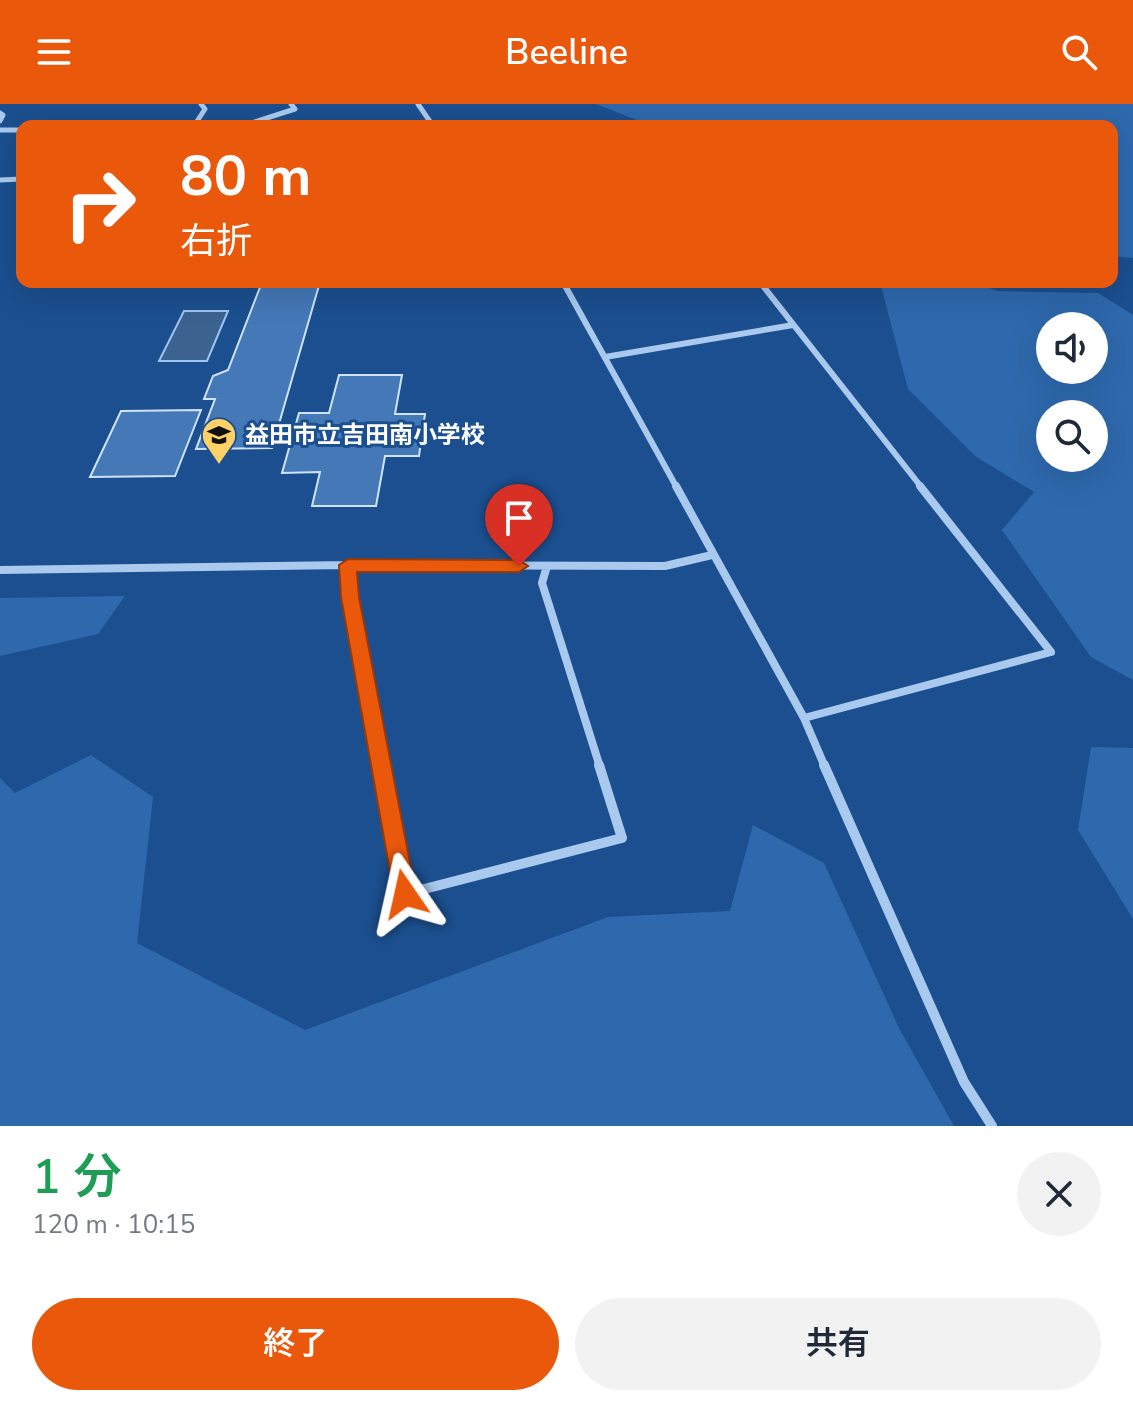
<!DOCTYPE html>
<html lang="ja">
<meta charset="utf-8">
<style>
body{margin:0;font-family:"Nunito Sans","Noto Sans JP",sans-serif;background:#f2f2f3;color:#1f2937;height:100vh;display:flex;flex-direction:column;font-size:30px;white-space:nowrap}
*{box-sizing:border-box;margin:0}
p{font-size:26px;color:#747a83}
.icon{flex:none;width:44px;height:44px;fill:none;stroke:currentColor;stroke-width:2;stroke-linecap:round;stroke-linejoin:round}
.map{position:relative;height:1022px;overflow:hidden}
.details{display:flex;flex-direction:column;background:#fff;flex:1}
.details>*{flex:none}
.banner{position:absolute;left:16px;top:16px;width:1102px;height:168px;border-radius:16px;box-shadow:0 8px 32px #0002;background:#ea580c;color:#fff;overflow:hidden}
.controls{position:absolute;left:1036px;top:208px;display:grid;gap:16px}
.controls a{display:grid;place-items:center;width:72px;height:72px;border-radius:50%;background:#fff;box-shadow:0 8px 32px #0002;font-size:40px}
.pin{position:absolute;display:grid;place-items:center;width:68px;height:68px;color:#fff;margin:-82px -34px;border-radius:50% 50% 50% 0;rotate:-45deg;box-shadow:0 0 8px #0007}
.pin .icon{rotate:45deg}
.me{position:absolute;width:88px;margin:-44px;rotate:349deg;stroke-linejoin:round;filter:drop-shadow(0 0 6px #0008)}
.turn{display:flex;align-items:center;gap:28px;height:168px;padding:0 32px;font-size:36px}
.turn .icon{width:104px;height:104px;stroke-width:2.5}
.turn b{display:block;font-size:56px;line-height:68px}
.round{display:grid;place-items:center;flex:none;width:84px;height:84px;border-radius:42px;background:#f2f2f3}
.head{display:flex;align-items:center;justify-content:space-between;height:136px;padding:0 32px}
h1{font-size:48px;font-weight:600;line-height:60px;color:#1e9e55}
.primary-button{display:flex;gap:16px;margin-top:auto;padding:16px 32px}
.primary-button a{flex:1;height:92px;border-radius:48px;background:#ea580c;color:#fff;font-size:32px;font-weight:600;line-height:92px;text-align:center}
.primary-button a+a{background:#f2f2f3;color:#1f2937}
header{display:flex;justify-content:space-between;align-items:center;height:104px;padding:0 32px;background:#ea580c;color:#fff;font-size:36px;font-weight:600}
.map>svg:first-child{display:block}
.green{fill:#2e69ad;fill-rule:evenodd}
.water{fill:#3c6290;stroke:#9cc4f0;stroke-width:2}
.building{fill:#4478b7;stroke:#cfe3fa;stroke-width:2}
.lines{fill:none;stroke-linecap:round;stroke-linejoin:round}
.minor-far3{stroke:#a9c9ee;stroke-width:5}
.minor-far2{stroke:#a9c9ee;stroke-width:6}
.minor-far1{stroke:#a9c9ee;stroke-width:8}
.minor{stroke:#a9c9ee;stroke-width:10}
.route{fill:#ea580c;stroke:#983908;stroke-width:2}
.labels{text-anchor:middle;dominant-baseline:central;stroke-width:6;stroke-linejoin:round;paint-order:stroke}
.poi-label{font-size:24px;font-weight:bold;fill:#fff;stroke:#1b4f8f;text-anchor:start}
</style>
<header><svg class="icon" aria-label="menu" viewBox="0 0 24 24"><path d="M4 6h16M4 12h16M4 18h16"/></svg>Beeline<svg class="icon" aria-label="search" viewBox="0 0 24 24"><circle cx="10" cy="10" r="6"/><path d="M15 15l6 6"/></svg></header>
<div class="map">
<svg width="1133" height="1022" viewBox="0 0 1133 1022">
<rect width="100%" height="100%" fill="#1b4f8f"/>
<path class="green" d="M596 0H1133V154L1112 152V22H652Z
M880 178H972L997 187 1098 189 1133 211V576L1091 553 1002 426 1034 388 975 352 908 285ZM1094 222V266H1050V222ZM1094 310V354H1050V310Z
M125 492 98 530 0 552V494Z
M1091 643 1133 644V815L1078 726Z
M91 651 153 693 137 839 305 926 608 813 730 807 753 721 824 759 899 924 954 1022H0V674L15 689Z"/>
<path class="water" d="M184 207H228L207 257H159Z"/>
<path class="building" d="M167 178H235L233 182 164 183Z
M262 178H320L272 344 196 345 215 295H204L213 272 228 266Z
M339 271H402L395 310H425L419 352H385L376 402H312L320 368 282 369 299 309H329Z
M201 306 175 372 90 373 121 307Z"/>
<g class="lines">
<path class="minor-far3" d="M418 0 433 22
M0 9 3 11 0 17
M194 22 205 5 201 0
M242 22 295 5 291 0
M0 26H22
M0 76 22 75"/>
<path class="minor-far2" d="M563 178 677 384
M760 178 922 384
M605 253 793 221"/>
<path class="minor-far1" d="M676 382 804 614 825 663
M348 461 350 493 381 663
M547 462 542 479 600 663
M0 466 348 461 665 462 712 451
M804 614 1051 548 920 382"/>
<path class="minor" d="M381 661 405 790 622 734 599 661
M824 661 964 978 992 1022"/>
</g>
<path class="route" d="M348 455 519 456 528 462 519 468H357L359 493 416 790 413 798 405 801 397 798 394 790 341 493 339 461Z"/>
<defs>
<g id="school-pin" transform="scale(1.8)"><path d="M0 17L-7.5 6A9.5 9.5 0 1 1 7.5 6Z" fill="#ffd166" stroke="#1b4f8f"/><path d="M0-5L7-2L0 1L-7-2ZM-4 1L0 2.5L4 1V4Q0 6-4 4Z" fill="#111"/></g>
</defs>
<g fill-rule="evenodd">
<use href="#school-pin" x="219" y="331"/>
</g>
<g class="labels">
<g class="poi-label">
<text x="245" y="331">益田市立吉田南小学校</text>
</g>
</g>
</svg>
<div class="controls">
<a><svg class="icon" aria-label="sound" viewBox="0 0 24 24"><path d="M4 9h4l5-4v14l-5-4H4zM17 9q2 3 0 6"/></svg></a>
<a><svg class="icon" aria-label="search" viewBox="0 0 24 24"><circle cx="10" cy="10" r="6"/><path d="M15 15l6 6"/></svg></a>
</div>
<div class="pin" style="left:519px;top:462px;background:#d93025"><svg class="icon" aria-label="arrive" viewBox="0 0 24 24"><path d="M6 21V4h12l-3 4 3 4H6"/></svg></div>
<svg class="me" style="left:405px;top:790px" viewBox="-20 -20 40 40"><path d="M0-17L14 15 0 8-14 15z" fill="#ea580c" stroke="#fff" stroke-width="4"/></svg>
<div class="banner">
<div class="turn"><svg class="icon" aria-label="right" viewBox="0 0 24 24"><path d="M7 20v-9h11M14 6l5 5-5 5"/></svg><div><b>80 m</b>右折</div></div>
</div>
</div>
<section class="details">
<div class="head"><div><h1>1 分</h1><p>120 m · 10:15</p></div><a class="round"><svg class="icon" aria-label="close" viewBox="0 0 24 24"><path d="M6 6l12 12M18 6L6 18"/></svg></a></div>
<div class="primary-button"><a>終了</a><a>共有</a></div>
</section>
